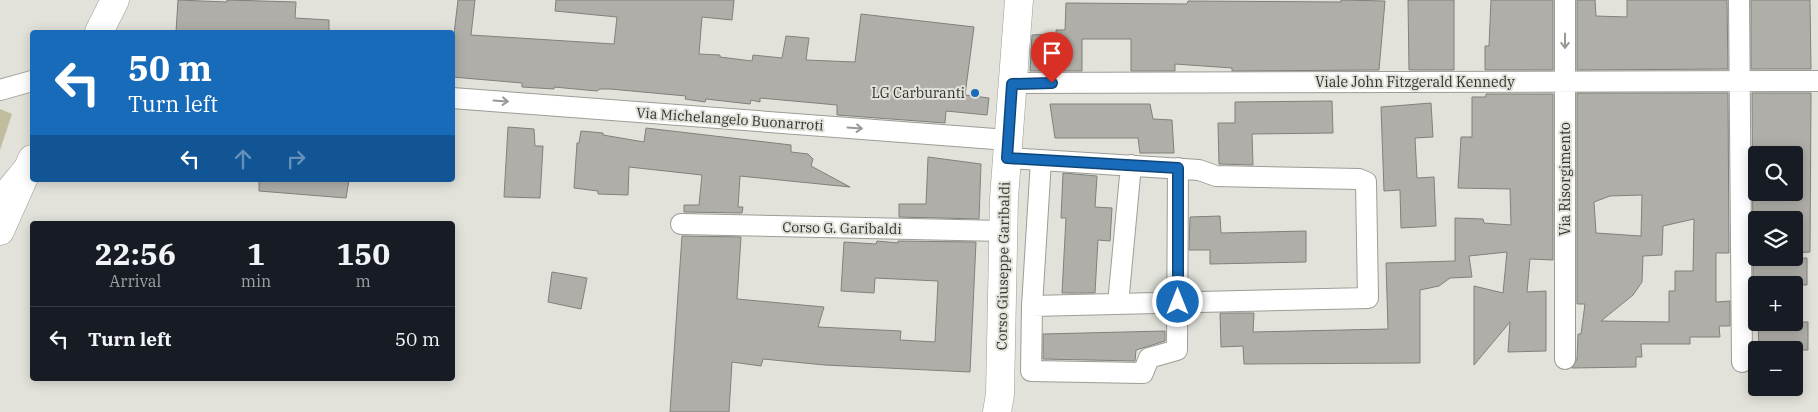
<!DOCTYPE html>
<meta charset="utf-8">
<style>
body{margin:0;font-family:"IBM Plex Serif",serif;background:#242831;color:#f1f3f6;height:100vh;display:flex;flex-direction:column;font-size:19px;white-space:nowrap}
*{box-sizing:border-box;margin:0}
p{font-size:16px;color:#9ea1a6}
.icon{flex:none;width:28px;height:28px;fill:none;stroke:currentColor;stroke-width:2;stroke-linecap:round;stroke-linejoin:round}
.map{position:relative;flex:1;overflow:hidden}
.panel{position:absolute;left:30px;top:221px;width:425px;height:160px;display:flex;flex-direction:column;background:#171b24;border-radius:5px;box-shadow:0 2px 12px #0003}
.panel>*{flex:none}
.banner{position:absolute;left:30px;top:30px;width:425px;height:152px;border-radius:5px;box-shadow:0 2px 12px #0003;background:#176bb9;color:#fff;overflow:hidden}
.controls{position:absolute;left:1748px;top:146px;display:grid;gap:10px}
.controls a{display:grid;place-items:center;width:55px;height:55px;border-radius:5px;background:#171b24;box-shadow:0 2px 12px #0003;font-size:25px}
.pin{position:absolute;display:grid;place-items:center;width:42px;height:42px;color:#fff;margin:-51px -21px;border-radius:50% 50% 50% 0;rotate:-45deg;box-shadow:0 0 5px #0007}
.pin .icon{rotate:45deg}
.me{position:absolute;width:55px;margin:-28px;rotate:0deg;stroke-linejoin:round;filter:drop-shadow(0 0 4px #0008)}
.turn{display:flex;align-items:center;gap:18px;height:105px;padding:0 15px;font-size:22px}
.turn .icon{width:65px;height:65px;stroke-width:2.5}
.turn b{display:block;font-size:35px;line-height:42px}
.lanes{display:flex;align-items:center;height:48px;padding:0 15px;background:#0003;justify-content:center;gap:25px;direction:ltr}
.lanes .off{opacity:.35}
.eta{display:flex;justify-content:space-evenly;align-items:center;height:85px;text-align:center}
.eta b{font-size:30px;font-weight:700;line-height:35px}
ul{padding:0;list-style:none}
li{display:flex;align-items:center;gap:15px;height:65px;padding:0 15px;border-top:1px solid #363941}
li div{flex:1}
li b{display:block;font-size:19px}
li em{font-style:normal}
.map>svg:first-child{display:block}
.green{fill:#c0bc9e}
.building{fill:#afaea8;stroke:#81817b;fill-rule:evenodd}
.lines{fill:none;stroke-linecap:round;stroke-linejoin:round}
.street-casing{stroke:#9d9c96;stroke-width:22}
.secondary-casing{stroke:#9d9c96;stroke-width:29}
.highway-casing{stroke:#9d9c96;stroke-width:29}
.street{stroke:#fff;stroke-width:20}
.secondary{stroke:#fff;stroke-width:28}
.highway{stroke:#fff;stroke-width:28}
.oneway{stroke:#989897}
.route-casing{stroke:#0f4678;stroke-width:12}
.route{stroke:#176bb9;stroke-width:9}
.poi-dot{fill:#176bb9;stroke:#e2e2db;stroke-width:2}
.labels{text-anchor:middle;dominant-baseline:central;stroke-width:4;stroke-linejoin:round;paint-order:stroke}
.street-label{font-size:14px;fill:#32322f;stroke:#e2e2db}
.poi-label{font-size:14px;fill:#32322f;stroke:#e2e2db;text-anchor:end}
</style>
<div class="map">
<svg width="1818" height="412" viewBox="0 0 1818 412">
<rect width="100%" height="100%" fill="#e2e2db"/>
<path class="green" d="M0 109 12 114 0 150Z"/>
<path class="building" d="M178 0 227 2V0L296 2 295 18 329 20V32H176Z
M458 0H475L471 35 614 44 617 17 555 11 556 0H734L732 20 702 17 699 54 720 55V57L752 61 753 55 782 58 786 36 809 38 806 60 855 62 861 14 974 27 965 95 989 98 987 115 946 111 945 123 837 115V105L760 98V102L751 100 750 104 706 99 705 102 685 99 686 96 610 89H600L597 91 554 87V89L522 87V83L452 77V34H454Z
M1341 0 1385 1 1379 70 1232 71V68L1175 64V71H1131V39H1082V71H1030L1032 35 1056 34V30H1065L1066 3 1187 4 1188 1 1341 2Z
M1408 0H1454V70H1409Z
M1491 0H1553V70H1485V46H1489Z
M1577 0H1595L1596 16 1627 17V0H1727L1728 69 1577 70Z
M1751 0H1810L1811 69H1751Z
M1577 93H1728L1729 253H1716V302L1730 301V326H1719L1720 337H1690V344H1641L1642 357H1636V367L1572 368 1577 359 1578 334H1581L1585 304H1577ZM1642 195 1641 236 1596 233 1594 202 1610 196ZM1694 219 1693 271H1675V291H1669V322L1601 321 1633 295 1642 282 1643 256 1662 255 1663 226Z
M1752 93H1811L1810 252 1794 253V220H1756V254H1753ZM1756 155H1794V192H1756Z
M1486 94H1553V260L1530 259 1527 292 1546 291V351L1508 352 1510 322 1474 365V286L1503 293 1507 252 1469 256 1472 277 1450 278 1439 286 1420 290V363L1244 364 1243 346 1221 347 1220 313H1254L1253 332 1388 329 1386 263 1455 261V218L1483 219 1484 223 1511 225 1510 189 1458 188 1461 137H1472V97H1486Z
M1332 101 1333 133 1252 134 1253 165 1219 164 1218 123H1235V102Z
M1431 103 1433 137 1415 138 1417 178 1434 177 1436 226 1401 228 1400 190 1384 191 1381 107Z
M1050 104H1150L1153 119 1172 120 1174 153H1140L1138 138H1055Z
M508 127 534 129 535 146H543L540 198 504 197Z
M646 128 791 145V152L808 154 813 159 811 166 850 187 740 176 738 207H743L742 213 684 212V205H699L702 175 629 167 628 195 598 194V191L574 188 577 143H579L581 131 603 133V135L644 142Z
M928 157 981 164 979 219 899 217V204H926Z
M1063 173 1097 176 1095 207 1112 208 1110 241 1098 240 1095 293H1062L1066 218H1061Z
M259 180H349L346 198 259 191Z
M1220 216 1221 233 1306 231V262L1210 264V250H1189L1190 217Z
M682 236 741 237 737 299 824 307 818 327 901 331 900 340 935 342 938 281 875 278 874 293 841 291 844 242 876 244 877 241 898 243V241L976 242 970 372 825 365 763 359 761 366 732 362 729 412H670Z
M1753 258H1807V285H1753Z
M552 272 587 278 581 309 548 302Z
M1753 301H1756V325H1754Z
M1758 322H1808V350H1759Z
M1165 331V341L1136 350 1135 361 1043 359V334Z"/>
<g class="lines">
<g class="street-casing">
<path id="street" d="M1739 0 1742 362
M1012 83 1818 81
M0 90 32 81
M452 98 1008 140
M1007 158 1199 170 1216 176 1359 179 1366 182 1368 298 1032 306
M1041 160 1032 306 1031 371 1143 373 1149 358 1177 350 1178 168
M681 224 1003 231
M1118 304 1131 165
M1565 359V0"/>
</g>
<g class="secondary-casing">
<path id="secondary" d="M99 32 115 0
M0 231 32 159
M997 412 1000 394 1004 198 1019 0"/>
</g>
<g class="highway-casing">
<path id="highway" d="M0 202 25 172"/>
</g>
<use href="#street" class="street"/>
<use href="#secondary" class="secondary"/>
<use href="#highway" class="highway"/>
</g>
<defs><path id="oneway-shaft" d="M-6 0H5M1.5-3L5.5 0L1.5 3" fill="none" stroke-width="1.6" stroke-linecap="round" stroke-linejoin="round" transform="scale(1.25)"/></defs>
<g class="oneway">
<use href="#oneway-shaft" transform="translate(1565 41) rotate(90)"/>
<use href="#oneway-shaft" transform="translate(501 101) rotate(4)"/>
<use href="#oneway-shaft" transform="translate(855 128) rotate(4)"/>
</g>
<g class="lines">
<g class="route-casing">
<path id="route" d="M1052 83 1012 84 1007 158 1178 168V302"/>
</g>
<use href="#route" class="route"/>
</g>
<circle class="poi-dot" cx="975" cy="93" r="5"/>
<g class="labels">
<g class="street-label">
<text x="1415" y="82">Viale John Fitzgerald Kennedy</text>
<text transform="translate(730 119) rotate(4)">Via Michelangelo Buonarroti</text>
<text transform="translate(1565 179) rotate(-90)">Via Risorgimento</text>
<text transform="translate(842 228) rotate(1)">Corso G. Garibaldi</text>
<text transform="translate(1003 266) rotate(-89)">Corso Giuseppe Garibaldi</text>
</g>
<g class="poi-label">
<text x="965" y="93">LG Carburanti</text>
</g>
</g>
</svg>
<div class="controls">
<a><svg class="icon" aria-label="search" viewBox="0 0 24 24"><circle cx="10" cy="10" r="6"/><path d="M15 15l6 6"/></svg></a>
<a><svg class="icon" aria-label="layers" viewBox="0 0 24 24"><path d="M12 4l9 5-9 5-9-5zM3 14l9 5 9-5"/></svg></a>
<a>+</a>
<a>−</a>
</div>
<div class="pin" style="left:1052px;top:83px;background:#d93025"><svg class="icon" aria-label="arrive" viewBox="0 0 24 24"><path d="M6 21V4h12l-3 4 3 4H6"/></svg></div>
<svg class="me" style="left:1178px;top:302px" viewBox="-20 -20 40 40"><circle r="17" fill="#176bb9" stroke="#fff" stroke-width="3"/><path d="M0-11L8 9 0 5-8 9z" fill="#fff"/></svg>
<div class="banner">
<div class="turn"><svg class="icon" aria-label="left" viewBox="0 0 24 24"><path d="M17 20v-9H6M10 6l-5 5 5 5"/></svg><div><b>50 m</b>Turn left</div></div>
<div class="lanes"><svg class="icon" aria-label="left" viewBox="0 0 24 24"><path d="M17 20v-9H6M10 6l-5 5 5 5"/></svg><svg class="icon off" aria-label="ahead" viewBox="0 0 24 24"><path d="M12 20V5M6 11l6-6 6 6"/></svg><svg class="icon off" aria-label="right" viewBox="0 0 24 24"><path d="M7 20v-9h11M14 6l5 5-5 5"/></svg></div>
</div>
<section class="panel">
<div class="eta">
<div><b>22:56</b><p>Arrival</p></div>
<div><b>1</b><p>min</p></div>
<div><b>150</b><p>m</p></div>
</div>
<ul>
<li><svg class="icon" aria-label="left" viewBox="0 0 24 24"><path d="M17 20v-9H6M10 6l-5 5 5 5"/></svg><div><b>Turn left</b></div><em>50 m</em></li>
</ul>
</section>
</div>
